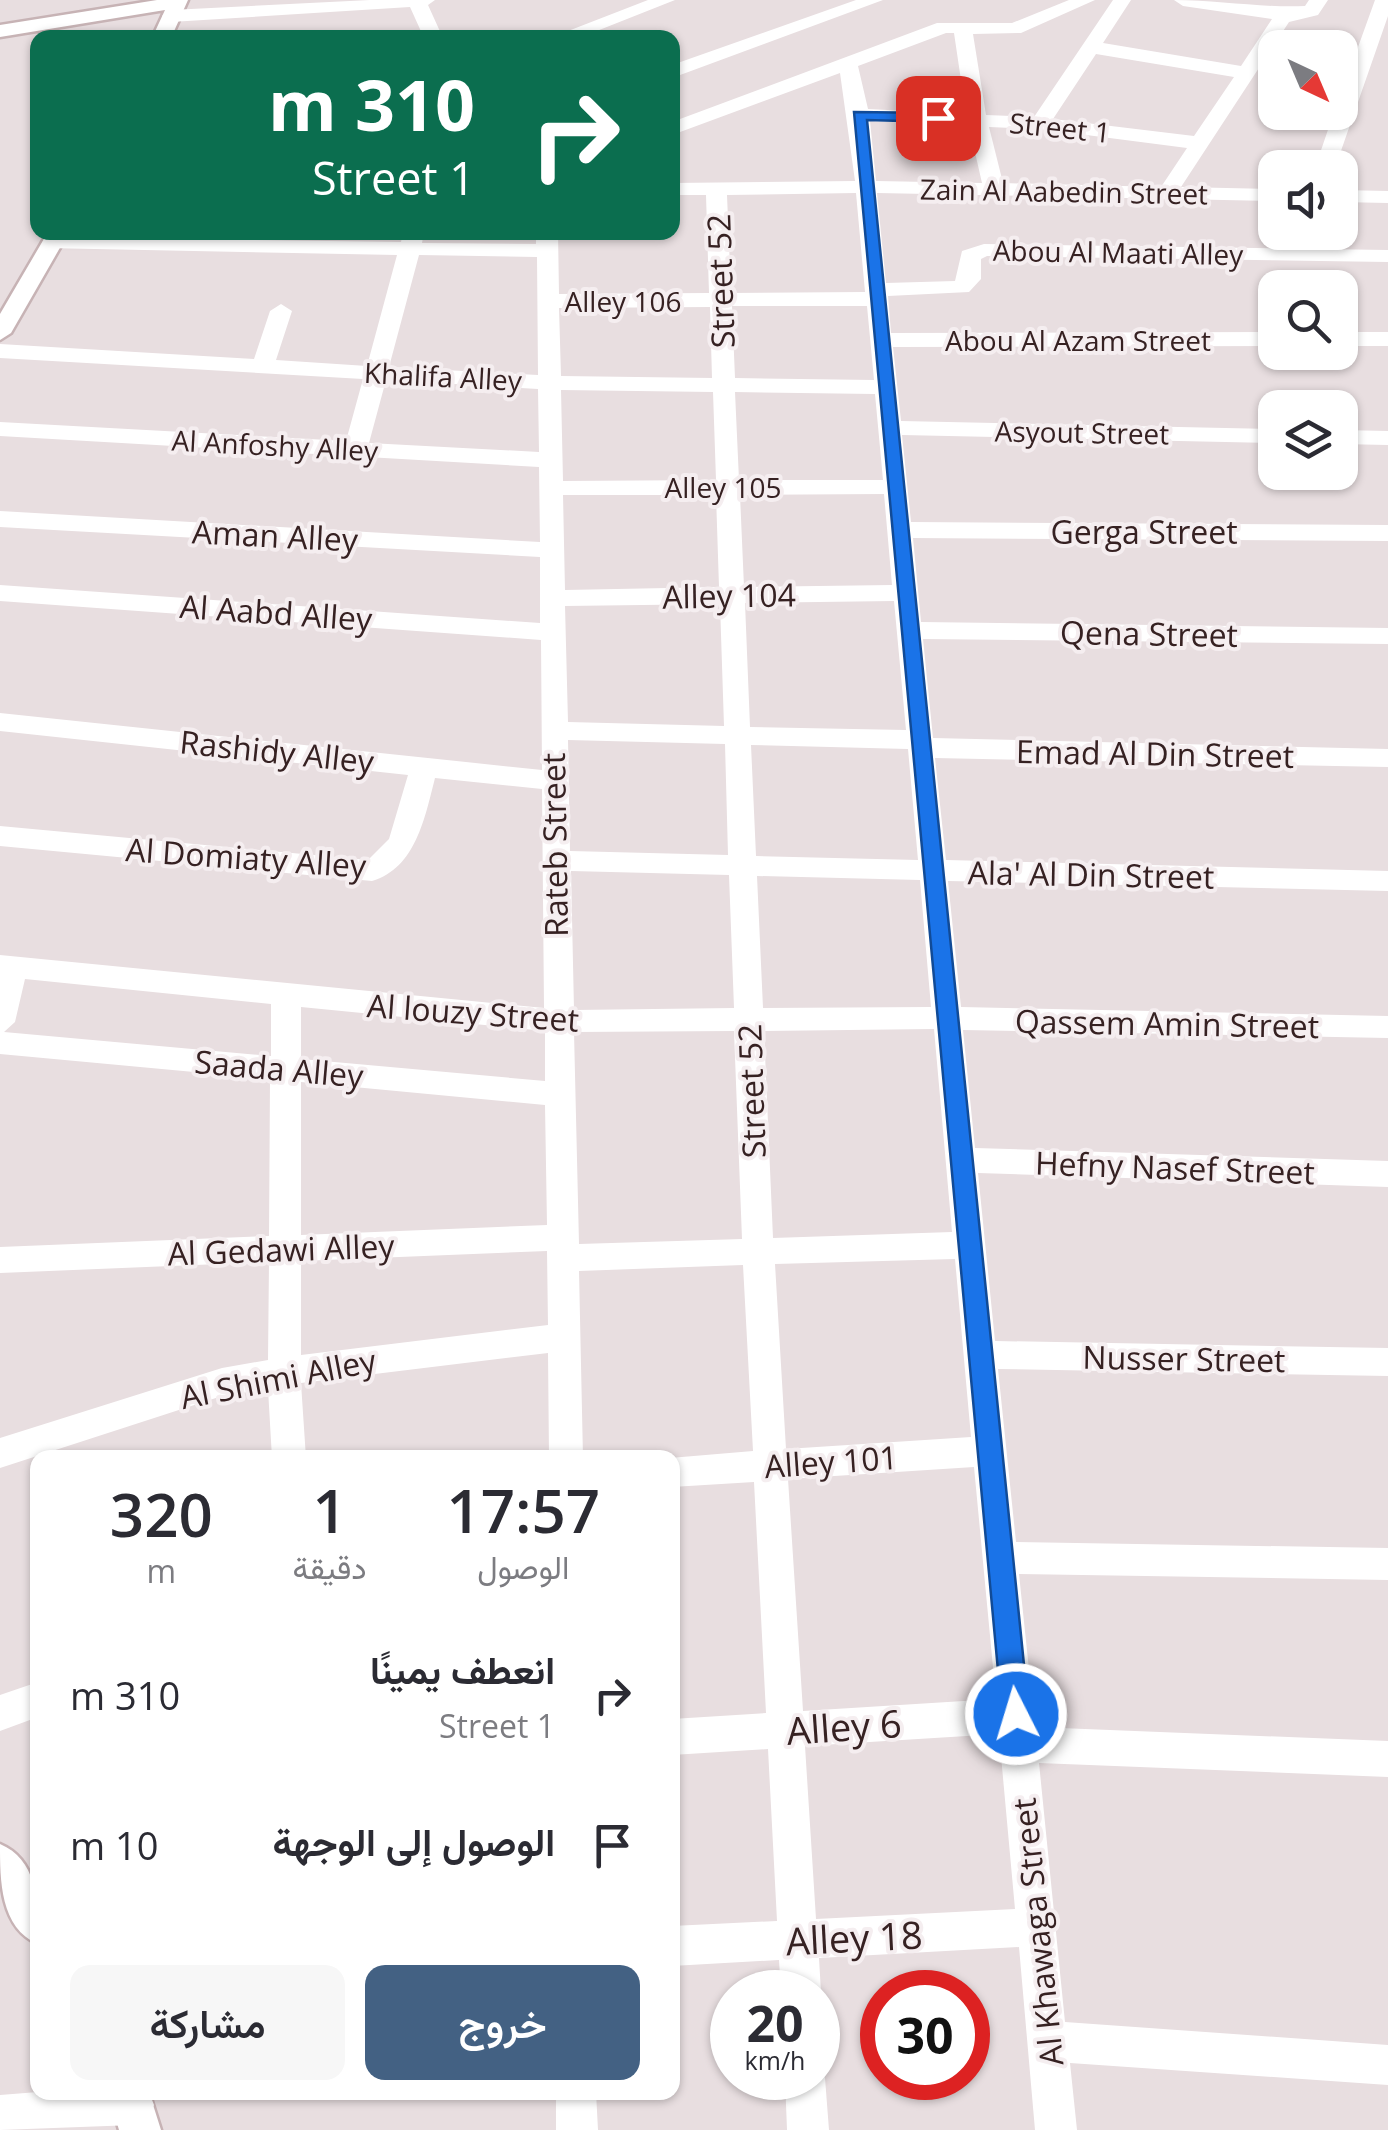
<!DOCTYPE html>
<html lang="ar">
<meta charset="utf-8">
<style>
body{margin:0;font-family:"Open Sans",Vazirmatn,sans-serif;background:#f7f7f7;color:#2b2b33;direction:rtl;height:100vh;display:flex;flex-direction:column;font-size:38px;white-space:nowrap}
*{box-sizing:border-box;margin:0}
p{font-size:32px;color:#7c7c81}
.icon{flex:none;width:55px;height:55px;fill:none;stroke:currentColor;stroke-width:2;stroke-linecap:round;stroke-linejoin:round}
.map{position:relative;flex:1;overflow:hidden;direction:ltr}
.sheet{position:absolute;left:30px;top:1450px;width:650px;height:650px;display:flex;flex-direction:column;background:#fff;border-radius:20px;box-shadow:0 2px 8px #0004;direction:rtl}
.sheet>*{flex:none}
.banner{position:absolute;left:30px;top:30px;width:650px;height:210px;border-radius:20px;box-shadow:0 2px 8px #0004;direction:rtl;background:#0b6e4f;color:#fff;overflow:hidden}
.needle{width:65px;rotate:136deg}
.controls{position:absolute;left:1258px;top:30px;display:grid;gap:20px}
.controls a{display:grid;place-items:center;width:100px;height:100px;border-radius:20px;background:#fff;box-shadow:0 2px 8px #0004;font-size:50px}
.speed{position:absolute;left:710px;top:1970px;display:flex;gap:20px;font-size:50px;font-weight:700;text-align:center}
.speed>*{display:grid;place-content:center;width:130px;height:130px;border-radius:50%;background:#fff;box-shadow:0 2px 8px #0004;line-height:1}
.speed small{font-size:25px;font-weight:400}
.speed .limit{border:15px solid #d22;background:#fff;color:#111}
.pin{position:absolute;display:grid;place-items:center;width:85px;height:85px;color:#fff;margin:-42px;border-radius:20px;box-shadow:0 5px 15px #0006}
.me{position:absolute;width:110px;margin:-55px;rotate:355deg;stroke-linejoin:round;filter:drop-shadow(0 0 8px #0008)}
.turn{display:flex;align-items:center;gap:35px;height:210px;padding:0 40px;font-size:45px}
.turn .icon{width:130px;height:130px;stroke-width:2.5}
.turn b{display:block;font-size:70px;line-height:85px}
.eta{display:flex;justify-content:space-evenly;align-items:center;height:170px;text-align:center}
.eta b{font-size:60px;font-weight:600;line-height:70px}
.cta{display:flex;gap:20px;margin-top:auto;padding:20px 40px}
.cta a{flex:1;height:115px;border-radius:20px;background:#436183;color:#fff;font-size:40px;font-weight:600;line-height:115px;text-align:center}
.cta a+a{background:#f7f7f7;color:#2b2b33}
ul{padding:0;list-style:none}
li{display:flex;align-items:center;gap:30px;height:150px;padding:0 40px}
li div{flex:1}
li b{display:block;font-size:38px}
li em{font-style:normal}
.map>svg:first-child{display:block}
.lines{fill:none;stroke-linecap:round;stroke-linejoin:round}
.secondary-casing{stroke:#c7b3b5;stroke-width:5}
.street{fill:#fff;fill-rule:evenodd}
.secondary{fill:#fff;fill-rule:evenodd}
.route{fill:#1a73e8;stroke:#114b97;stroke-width:2.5}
.labels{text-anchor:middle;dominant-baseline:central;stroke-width:8;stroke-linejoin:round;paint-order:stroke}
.far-street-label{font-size:28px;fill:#362122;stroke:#f5eef0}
.street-label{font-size:32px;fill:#362122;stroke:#f5eef0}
.near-street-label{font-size:38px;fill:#362122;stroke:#f5eef0}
</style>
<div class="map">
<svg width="1388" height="2130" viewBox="0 0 1388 2130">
<rect width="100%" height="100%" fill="#e8dee0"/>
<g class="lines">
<g class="secondary-casing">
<path id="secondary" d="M157 0H188L171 38H152L165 10 0 37V25Z
M48 232H69L11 333 0 340V314Z
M0 1844C40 1861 38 1907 38 1944 0 1928 0 1880 0 1844Z
M108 2092H149L161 2130H119Z"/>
</g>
<path class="street" d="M370 0H435L428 5 443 38H424L410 7 171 22 162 16 171 10Z
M648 0H675L579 38H550Z
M856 0H883L672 78V65Z
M1069 0H1095L1021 33 973 34 986 115 1034 117 1113 0H1131L1103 43 1241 66 1272 19 1183 6 1174 0C1218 0 1262 8 1305 6L1309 0H1328L1318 15 1289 22 1181 187 1275 189V201L877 193 886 283 955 281 962 251 984 244 1388 250V262L987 256 981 259V279L969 292 888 296 891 333 1275 332V346L893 347 901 421 1275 429V443L902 435 911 522 1388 525V541L913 538 921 622 1388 628V644L923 639 933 738 1388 749V767L935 758 946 860 1388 871V891L948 881 961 1007 1388 1016V1038L963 1030 975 1148 1388 1161V1187L978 1173 995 1341 1388 1348V1376L998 1369 1016 1542 1388 1548V1580L1019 1574 1035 1727 1388 1741V1777L1039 1763 1065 2022 1388 2045V2085L1070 2063 1077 2130H1035L1019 1947 819 1958 821 1992 818 2000V1992H781L779 1960 672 1966V1926L777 1921 768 1749 672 1755V1719L766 1713 754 1482 672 1487 670 1458 753 1451 743 1265 579 1271 583 1458H549L548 1353 301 1383 306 1458H272L268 1389 222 1396 0 1468V1438L222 1368 268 1360 269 1262 0 1273V1247L269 1236 270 1079 0 1054V955L544 1008 542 789 435 778C425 817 416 868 372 881L0 846V826L368 860 389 839 408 775 0 731V713L542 770 541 640 0 601V585L540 623V557L0 527V511L540 542 539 467 0 436V422L346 441 363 379 0 358V344L254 359 270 311 281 304 292 311 276 360 367 366 397 255 45 248 42 243 45 238 53 237 401 242 403 232H424L422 243 536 244V232H558L559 294 709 293 706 195H672V183L855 181 840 73 672 135V122L937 23H1012ZM946 33H954L966 114 868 109 858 66ZM1096 54 1234 77 1194 136 1053 119ZM870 121 969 126 982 183 876 181ZM989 127 1040 129 1187 148 1161 187 1003 183ZM856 193 865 292 731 293 727 195ZM419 255 537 257 538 375 389 367ZM732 306H867L874 380 735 378ZM710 307 712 378 561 376 559 308ZM386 380 538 389 539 452 369 443ZM561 390 713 392 716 480 563 481ZM735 392 875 394 883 480H739ZM884 494 892 585 744 587 740 495ZM563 495H716L719 587 565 590ZM894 601 906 730 750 727 745 603ZM720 604 724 726 568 722 565 606ZM568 740 725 744 728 855 570 851ZM751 745 908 749 918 860 756 856ZM571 871 729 875 734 1008 574 1010ZM757 876 920 880 931 1007 763 1008ZM25 979 271 1004V1056L4 1032 15 1022ZM301 1007 545 1031V1081L301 1059ZM934 1029 952 1232 773 1238 764 1031ZM734 1031 742 1239 579 1244 574 1032ZM301 1082 545 1105 547 1225 301 1235ZM547 1251 548 1325 301 1355V1261ZM955 1259 971 1437 786 1449 775 1264ZM974 1467 996 1699 803 1711 788 1479ZM999 1734 1015 1909 816 1919 805 1746Z
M1375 0H1388V16L1335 168H1315L1334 112H1340V97Z
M1340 190 1388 191V203L1340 202Z
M1340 332H1388V346H1340Z
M1340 430 1388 431V445L1340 444Z
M38 1682V1717L0 1731V1695Z
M818 2063 825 2078 829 2130H787L785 2078H818Z
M38 2092H149L154 2105 148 2119 134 2125 0 2130V2095Z
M556 2092H596L598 2130H556Z"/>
<use href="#secondary" class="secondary"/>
</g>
<path class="route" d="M854 112 938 113 945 118 938 122 867 120 1029 1714 1025 1724 1016 1728 1006 1724 1002 1714Z"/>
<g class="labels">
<g class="far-street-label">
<text transform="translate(1060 127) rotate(6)">Street 1</text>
<text transform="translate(1064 191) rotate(1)">Zain Al Aabedin Street</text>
<text transform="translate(1118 252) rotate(1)">Abou Al Maati Alley</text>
<text x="623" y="301">Alley 106</text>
<text x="1078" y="340">Abou Al Azam Street</text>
<text transform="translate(443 376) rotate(3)">Khalifa Alley</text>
<text transform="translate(1082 432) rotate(1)">Asyout Street</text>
<text transform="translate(275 445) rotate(3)">Al Anfoshy Alley</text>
<text x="723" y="487">Alley 105</text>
</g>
<g class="street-label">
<text transform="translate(720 281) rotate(-92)">Street 52</text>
<text x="1144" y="531">Gerga Street</text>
<text transform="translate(275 535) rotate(3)">Aman Alley</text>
<text transform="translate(729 595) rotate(-1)">Alley 104</text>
<text transform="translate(276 612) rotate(4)">Al Aabd Alley</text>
<text transform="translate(1149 633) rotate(1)">Qena Street</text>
<text transform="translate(277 751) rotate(6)">Rashidy Alley</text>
<text transform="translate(1155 753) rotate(1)">Emad Al Din Street</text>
<text transform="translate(554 845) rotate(-91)">Rateb Street</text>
<text transform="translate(246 857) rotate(4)">Al Domiaty Alley</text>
<text transform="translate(1091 874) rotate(1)">Ala' Al Din Street</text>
<text transform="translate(473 1012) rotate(4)">Al louzy Street</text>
<text transform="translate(1167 1023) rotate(1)">Qassem Amin Street</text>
<text transform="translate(279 1068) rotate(5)">Saada Alley</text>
<text transform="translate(751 1091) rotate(-92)">Street 52</text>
<text transform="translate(1175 1167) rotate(2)">Hefny Nasef Street</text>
<text transform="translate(281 1249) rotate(-2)">Al Gedawi Alley</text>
<text transform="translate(1184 1358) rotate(1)">Nusser Street</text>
<text transform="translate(278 1378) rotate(-11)">Al Shimi Alley</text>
<text transform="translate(831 1461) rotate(-4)">Alley 101</text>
<text transform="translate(1037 1932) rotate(-96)">Al Khawaga Street</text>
</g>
<g class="near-street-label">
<text transform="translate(844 1726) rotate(-4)">Alley 6</text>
<text transform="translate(854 1937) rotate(-3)">Alley 18</text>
</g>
</g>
</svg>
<div class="controls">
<a><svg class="needle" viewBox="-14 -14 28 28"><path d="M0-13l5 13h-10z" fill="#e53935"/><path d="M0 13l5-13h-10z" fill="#7c7c81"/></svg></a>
<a><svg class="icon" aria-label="sound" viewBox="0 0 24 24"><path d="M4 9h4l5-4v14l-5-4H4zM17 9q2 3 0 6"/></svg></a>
<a><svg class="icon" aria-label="search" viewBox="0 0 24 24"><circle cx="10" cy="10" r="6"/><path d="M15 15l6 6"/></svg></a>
<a><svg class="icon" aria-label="layers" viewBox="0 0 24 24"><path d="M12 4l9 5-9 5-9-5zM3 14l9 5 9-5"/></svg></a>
</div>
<div class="speed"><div>20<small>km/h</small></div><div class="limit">30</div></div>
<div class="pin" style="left:938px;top:118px;background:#d93025"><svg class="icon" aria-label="arrive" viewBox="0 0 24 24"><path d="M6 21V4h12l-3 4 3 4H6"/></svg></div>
<svg class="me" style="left:1016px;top:1714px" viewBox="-20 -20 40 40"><circle r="17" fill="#1a73e8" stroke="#fff" stroke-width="3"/><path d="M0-11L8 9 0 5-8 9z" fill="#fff"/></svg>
<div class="banner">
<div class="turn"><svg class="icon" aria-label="right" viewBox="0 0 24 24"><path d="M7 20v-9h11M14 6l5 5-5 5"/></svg><div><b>310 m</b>Street 1</div></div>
</div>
<section class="sheet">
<div class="eta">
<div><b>17:57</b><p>الوصول</p></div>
<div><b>1</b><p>دقيقة</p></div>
<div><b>320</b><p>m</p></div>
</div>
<ul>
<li><svg class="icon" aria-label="right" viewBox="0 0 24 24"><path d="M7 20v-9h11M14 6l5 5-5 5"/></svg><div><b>انعطف يمينًا</b><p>Street 1</p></div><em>310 m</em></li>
<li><svg class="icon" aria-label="arrive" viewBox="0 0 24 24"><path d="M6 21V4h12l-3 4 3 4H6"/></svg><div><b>الوصول إلى الوجهة</b></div><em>10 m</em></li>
</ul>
<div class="cta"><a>خروج</a><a>مشاركة</a></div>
</section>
</div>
